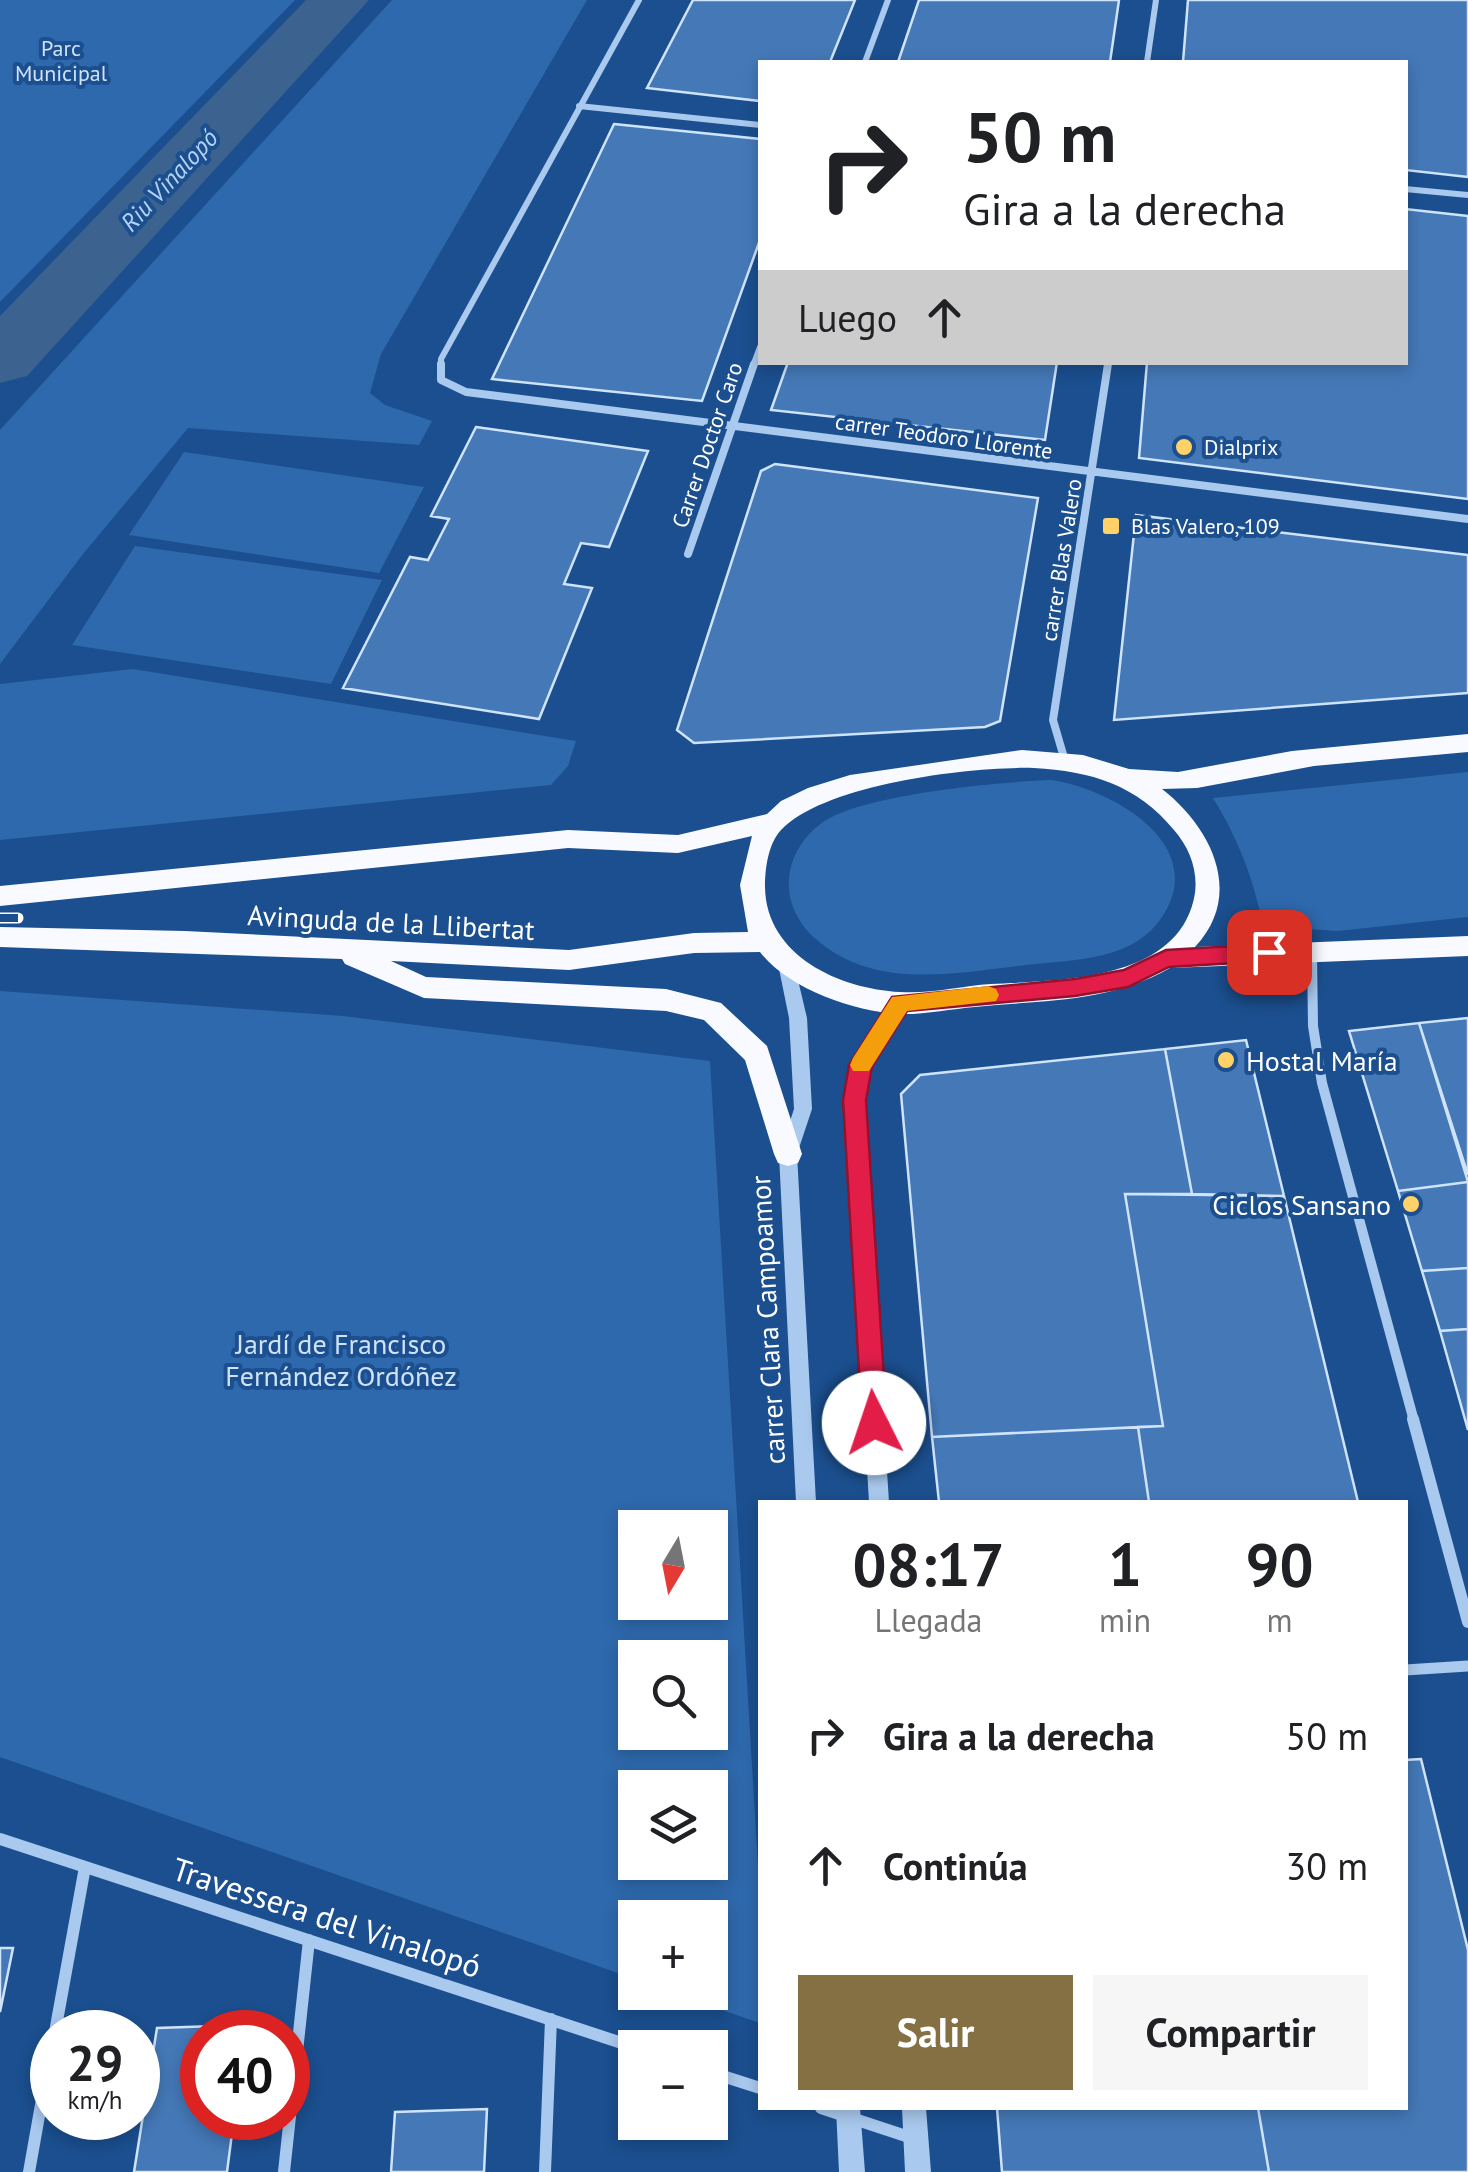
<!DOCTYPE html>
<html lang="es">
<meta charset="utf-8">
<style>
body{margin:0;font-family:"PT Sans",sans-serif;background:#f6f6f6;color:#202124;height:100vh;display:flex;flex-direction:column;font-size:38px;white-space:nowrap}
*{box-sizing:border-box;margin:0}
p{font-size:32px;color:#757577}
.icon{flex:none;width:55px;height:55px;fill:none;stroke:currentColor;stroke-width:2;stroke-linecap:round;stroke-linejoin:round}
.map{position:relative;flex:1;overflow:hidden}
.drawer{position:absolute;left:758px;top:1500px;width:650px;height:610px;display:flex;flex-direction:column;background:#fff;border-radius:0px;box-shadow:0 5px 15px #0003}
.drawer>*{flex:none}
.hud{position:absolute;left:758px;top:60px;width:650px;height:305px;border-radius:0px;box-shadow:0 5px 15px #0003;background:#fff;color:#202124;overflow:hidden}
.needle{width:65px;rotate:190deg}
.buttons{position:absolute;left:618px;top:1510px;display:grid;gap:20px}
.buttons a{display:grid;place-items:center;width:110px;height:110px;border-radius:0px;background:#fff;box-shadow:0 5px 15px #0003;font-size:50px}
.speed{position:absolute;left:30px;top:2010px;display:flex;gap:20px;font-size:50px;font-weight:700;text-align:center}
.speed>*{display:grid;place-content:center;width:130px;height:130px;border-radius:50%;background:#fff;box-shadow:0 5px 15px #0003;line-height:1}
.speed small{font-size:25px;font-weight:400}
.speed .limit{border:15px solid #d22;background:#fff;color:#111}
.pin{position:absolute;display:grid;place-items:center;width:85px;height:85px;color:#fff;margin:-42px;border-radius:20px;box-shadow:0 5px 15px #0006}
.me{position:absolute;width:110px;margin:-55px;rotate:356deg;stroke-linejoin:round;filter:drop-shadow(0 0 8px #0008)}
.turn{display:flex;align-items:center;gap:35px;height:210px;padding:0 40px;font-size:45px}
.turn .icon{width:130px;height:130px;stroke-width:2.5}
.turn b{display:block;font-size:70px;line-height:85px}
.then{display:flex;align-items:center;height:95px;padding:0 40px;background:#0003;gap:20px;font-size:38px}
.eta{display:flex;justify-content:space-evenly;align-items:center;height:170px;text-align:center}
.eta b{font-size:60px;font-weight:800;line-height:70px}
.action{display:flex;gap:20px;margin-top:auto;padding:20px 40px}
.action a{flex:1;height:115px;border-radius:0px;background:#847042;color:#fff;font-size:40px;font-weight:800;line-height:115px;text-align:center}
.action a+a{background:#f6f6f6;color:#202124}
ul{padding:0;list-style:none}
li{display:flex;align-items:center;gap:30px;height:130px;padding:0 40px}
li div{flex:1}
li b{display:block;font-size:38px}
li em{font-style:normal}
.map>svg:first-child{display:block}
.green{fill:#2e69ad;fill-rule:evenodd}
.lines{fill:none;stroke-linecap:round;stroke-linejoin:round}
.river{fill:#3c6290;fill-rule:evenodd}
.building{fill:#4478b7;stroke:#cfe3fa;stroke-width:2.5}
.pedestrian{stroke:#a9c9ee;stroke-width:11}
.minor-far3{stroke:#a9c9ee;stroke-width:6}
.minor-far2{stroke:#a9c9ee;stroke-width:8}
.minor-far1{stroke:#a9c9ee;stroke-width:10}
.minor{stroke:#a9c9ee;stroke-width:12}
.tertiary{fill:#a9c9ee;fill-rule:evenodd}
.trunk{fill:#f8faff;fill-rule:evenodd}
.rail-casing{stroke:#fff;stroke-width:11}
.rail{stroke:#1b4f8f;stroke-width:8;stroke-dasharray:22;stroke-linecap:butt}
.route{fill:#e11d48;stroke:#92132f;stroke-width:2.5}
.slow{fill:#f59e0b}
.poi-dot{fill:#ffd166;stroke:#1b4f8f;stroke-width:4}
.labels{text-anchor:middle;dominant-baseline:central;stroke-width:8;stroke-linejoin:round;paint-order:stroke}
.far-park-label{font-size:22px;fill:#cfe3fa;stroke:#1b4f8f}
.far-street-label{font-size:22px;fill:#fff;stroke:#1b4f8f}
.far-poi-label{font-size:22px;fill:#fff;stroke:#1b4f8f;text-anchor:start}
.far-water-label{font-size:25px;font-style:italic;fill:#b5d3f5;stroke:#1b4f8f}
.street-label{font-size:28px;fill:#fff;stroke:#1b4f8f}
.poi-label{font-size:28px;fill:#fff;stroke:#1b4f8f;text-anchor:start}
.park-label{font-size:28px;fill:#cfe3fa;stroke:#1b4f8f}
.near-street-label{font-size:32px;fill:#fff;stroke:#1b4f8f}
</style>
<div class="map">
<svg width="1468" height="2172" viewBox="0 0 1468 2172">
<rect width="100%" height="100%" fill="#1b4f8f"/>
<path class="green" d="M0 0H295L0 302Z
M392 0H587L381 354 370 393 385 405 432 421 419 445 188 428 83 554 0 664V430Z
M184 452 424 487 379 573 129 535Z
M135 546 382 580 331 684 72 645Z
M133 669 576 741 568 766 551 785 0 840V684Z
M1468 772V917L1338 931 1263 926C1254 880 1238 838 1213 798Z
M1051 780C1117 790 1217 850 1156 925 1127 959 1076 960 1036 964 963 971 878 993 817 940 802 928 790 908 789 888 787 860 804 833 828 819 871 794 998 782 1051 780Z
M0 991 343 1016 710 1061 760 1900V2023L672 1993 710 1992V1918H635V1979L0 1757ZM635 1528H710V1602H635ZM635 1658H710V1732H635ZM635 1788H710V1862H635Z"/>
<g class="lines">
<path class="river" d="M306 0H369L27 376 0 383V316Z"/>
</g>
<path class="building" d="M693 0H855L830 62H760V101L647 88Z
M919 0H1119L1110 62H898Z
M1188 0H1468V177L1405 170V62H1183Z
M614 124 760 139V240L702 401 492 379Z
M1405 209 1468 216V499L1139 458 1147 362H1405Z
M788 362H1057L1045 440 771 410Z
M476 427 648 451 609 547 581 543 564 584 592 588 539 719 343 688 410 557 428 560 449 519 431 516Z
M775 464 1038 498 1000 721 985 727 694 743 677 730 761 471Z
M1136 515 1468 555V693L1114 720Z
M1468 1018V1175L1419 1023Z
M1419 1023 1468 1182 1398 1191 1349 1031Z
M1246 1040 1284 1196 1192 1194 1165 1049Z
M1165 1049 1192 1194H1125L1163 1426 932 1437 901 1094 920 1075Z
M1468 1182V1268L1422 1271 1398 1191Z
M1125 1194 1284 1196 1358 1502H1149L1138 1427 1163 1426Z
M1468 1268V1329L1440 1331 1422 1271Z
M1468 1329V1430L1440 1331Z
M1138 1427 1149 1502H939L932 1437Z
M1421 1759 1468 1950V2172H1269L1258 2108H1405V1760Z
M0 1948H13L0 2012Z
M245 2025 244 2032H202V2118H234L227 2172H134L157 2028Z
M997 2108H1258L1269 2172H1002Z
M487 2109 484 2172H391L395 2112Z"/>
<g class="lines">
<path class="pedestrian" d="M1405 1670 1468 1666"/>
<path class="minor-far3" d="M865 62 888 0
M1147 62 1156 0
M579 106 760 125
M1405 189 1468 195
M441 366V359L639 0
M753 366 760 347
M1107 366 1108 362"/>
<path class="minor-far2" d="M441 364V380L466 392 1468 519
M688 554 754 364
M1065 761 1053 720 1108 364"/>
<path class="minor-far1" d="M1312 955 1313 1026 1322 1083 1414 1421"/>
<path class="minor" d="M1413 1419 1468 1622
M0 1839 637 2048
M55 2032 85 1867
M710 2072 760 2088
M821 2108 915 2139
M29 2172 52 2043
M284 2172 309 1940
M545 2172 551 2019"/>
<path class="tertiary" d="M785 952 793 959 807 1018 812 1109 797 1154 816 1502H796L779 1154 794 1109 789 1018 777 959Z
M900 996 906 998 908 1003 869 1066 863 1100 889 1502H869L845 1100 852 1065 894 998Z
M836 2108H860L865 2172H839Z
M902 2108H926L931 2172H905Z"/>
<path class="trunk" d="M1468 734V752L1314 766 1197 788 1162 789C1211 827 1245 894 1195 947L1468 936V956L1170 968C1109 1003 1043 1000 975 1007 950 1009 924 1015 898 1014 853 1011 789 989 760 952L694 953 569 970 391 961 426 977 666 989 721 1003 767 1046 802 1154 798 1163 788 1166 778 1163 774 1154 745 1060 704 1020 666 1011 424 998 345 964 342 959 0 947V927L185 931 569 950 694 933 748 932 740 885 752 836 678 853 568 848 0 906V886L568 830 678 835 767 814 781 801 808 788 850 775 1022 750 1083 755 1129 769 1178 772 1292 751ZM1034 768C1091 771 1137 785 1174 830 1189 847 1198 870 1195 893 1181 982 1059 980 991 984 961 986 931 994 900 992 840 989 766 956 765 887 765 869 768 844 781 830 824 784 972 766 1034 768Z"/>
<g class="rail-casing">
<path id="rail" d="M0 918H18"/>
</g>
<use href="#rail" class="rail"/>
</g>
<path class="route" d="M1269 944 1280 952 1269 961 1169 967 1128 987 1075 996 907 1011 872 1067 866 1100 887 1423 884 1431 874 1435 865 1431 862 1423 843 1100 849 1065 892 997 1075 979 1124 970 1166 950Z"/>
<path class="slow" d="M988 986 996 989 999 995 996 1001 907 1011 869 1071H853L850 1065 853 1058 892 997Z"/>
<g class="poi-dot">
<circle cx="1184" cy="447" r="10"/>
<rect x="1101" y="516" width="20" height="20" rx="5"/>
<circle cx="1226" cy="1060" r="10"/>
<circle cx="1411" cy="1204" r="10"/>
</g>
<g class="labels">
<g class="far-park-label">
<text x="61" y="48">Parc<tspan x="61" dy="25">Municipal</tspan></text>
</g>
<g class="far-street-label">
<text transform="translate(944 436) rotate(8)">carrer Teodoro Llorente</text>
<text transform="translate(707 445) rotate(-71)">Carrer Doctor Caro</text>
<text transform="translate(1061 560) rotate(-81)">carrer Blas Valero</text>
</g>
<g class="far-poi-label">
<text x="1204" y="447">Dialprix</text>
<text x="1131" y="526">Blas Valero, 109</text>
</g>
<g class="far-water-label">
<text transform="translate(169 180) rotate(-47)">Riu Vinalopó</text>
</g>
<g class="street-label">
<text transform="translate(391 922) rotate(3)">Avinguda de la Llibertat</text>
<text transform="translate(767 1320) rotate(-93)">carrer Clara Campoamor</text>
</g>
<g class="poi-label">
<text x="1246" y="1060">Hostal María</text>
<text x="1391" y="1204" text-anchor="end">Ciclos Sansano</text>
</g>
<g class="park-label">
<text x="341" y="1343">Jardí de Francisco<tspan x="341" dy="32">Fernández Ordóñez</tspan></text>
</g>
<g class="near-street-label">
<text transform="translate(327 1917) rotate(18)">Travessera del Vinalopó</text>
</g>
</g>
</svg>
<div class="buttons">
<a><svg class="needle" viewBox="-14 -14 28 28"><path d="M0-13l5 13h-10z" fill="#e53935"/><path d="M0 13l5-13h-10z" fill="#757577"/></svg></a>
<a><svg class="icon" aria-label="search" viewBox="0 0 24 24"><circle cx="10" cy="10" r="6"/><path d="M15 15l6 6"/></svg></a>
<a><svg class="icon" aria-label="layers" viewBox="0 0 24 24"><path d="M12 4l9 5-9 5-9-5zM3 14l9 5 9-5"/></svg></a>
<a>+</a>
<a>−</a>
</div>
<div class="speed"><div>29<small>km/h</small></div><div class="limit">40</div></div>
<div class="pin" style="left:1269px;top:952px;background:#d93025"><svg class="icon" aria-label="arrive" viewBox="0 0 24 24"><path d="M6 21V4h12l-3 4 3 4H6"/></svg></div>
<svg class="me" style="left:874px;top:1423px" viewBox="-20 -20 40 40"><circle r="19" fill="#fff"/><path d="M0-13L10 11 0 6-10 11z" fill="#e11d48"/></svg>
<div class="hud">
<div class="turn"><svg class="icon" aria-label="right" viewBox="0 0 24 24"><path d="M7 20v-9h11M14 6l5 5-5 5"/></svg><div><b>50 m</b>Gira a la derecha</div></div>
<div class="then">Luego<svg class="icon" aria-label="ahead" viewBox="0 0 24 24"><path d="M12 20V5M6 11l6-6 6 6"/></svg></div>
</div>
<section class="drawer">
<div class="eta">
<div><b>08:17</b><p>Llegada</p></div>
<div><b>1</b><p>min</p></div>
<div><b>90</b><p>m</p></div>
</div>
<ul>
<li><svg class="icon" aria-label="right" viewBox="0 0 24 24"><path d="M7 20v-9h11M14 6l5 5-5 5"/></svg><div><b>Gira a la derecha</b></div><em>50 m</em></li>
<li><svg class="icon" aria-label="ahead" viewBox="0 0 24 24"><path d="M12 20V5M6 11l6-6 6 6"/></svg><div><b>Continúa</b></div><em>30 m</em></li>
</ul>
<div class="action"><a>Salir</a><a>Compartir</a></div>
</section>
</div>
